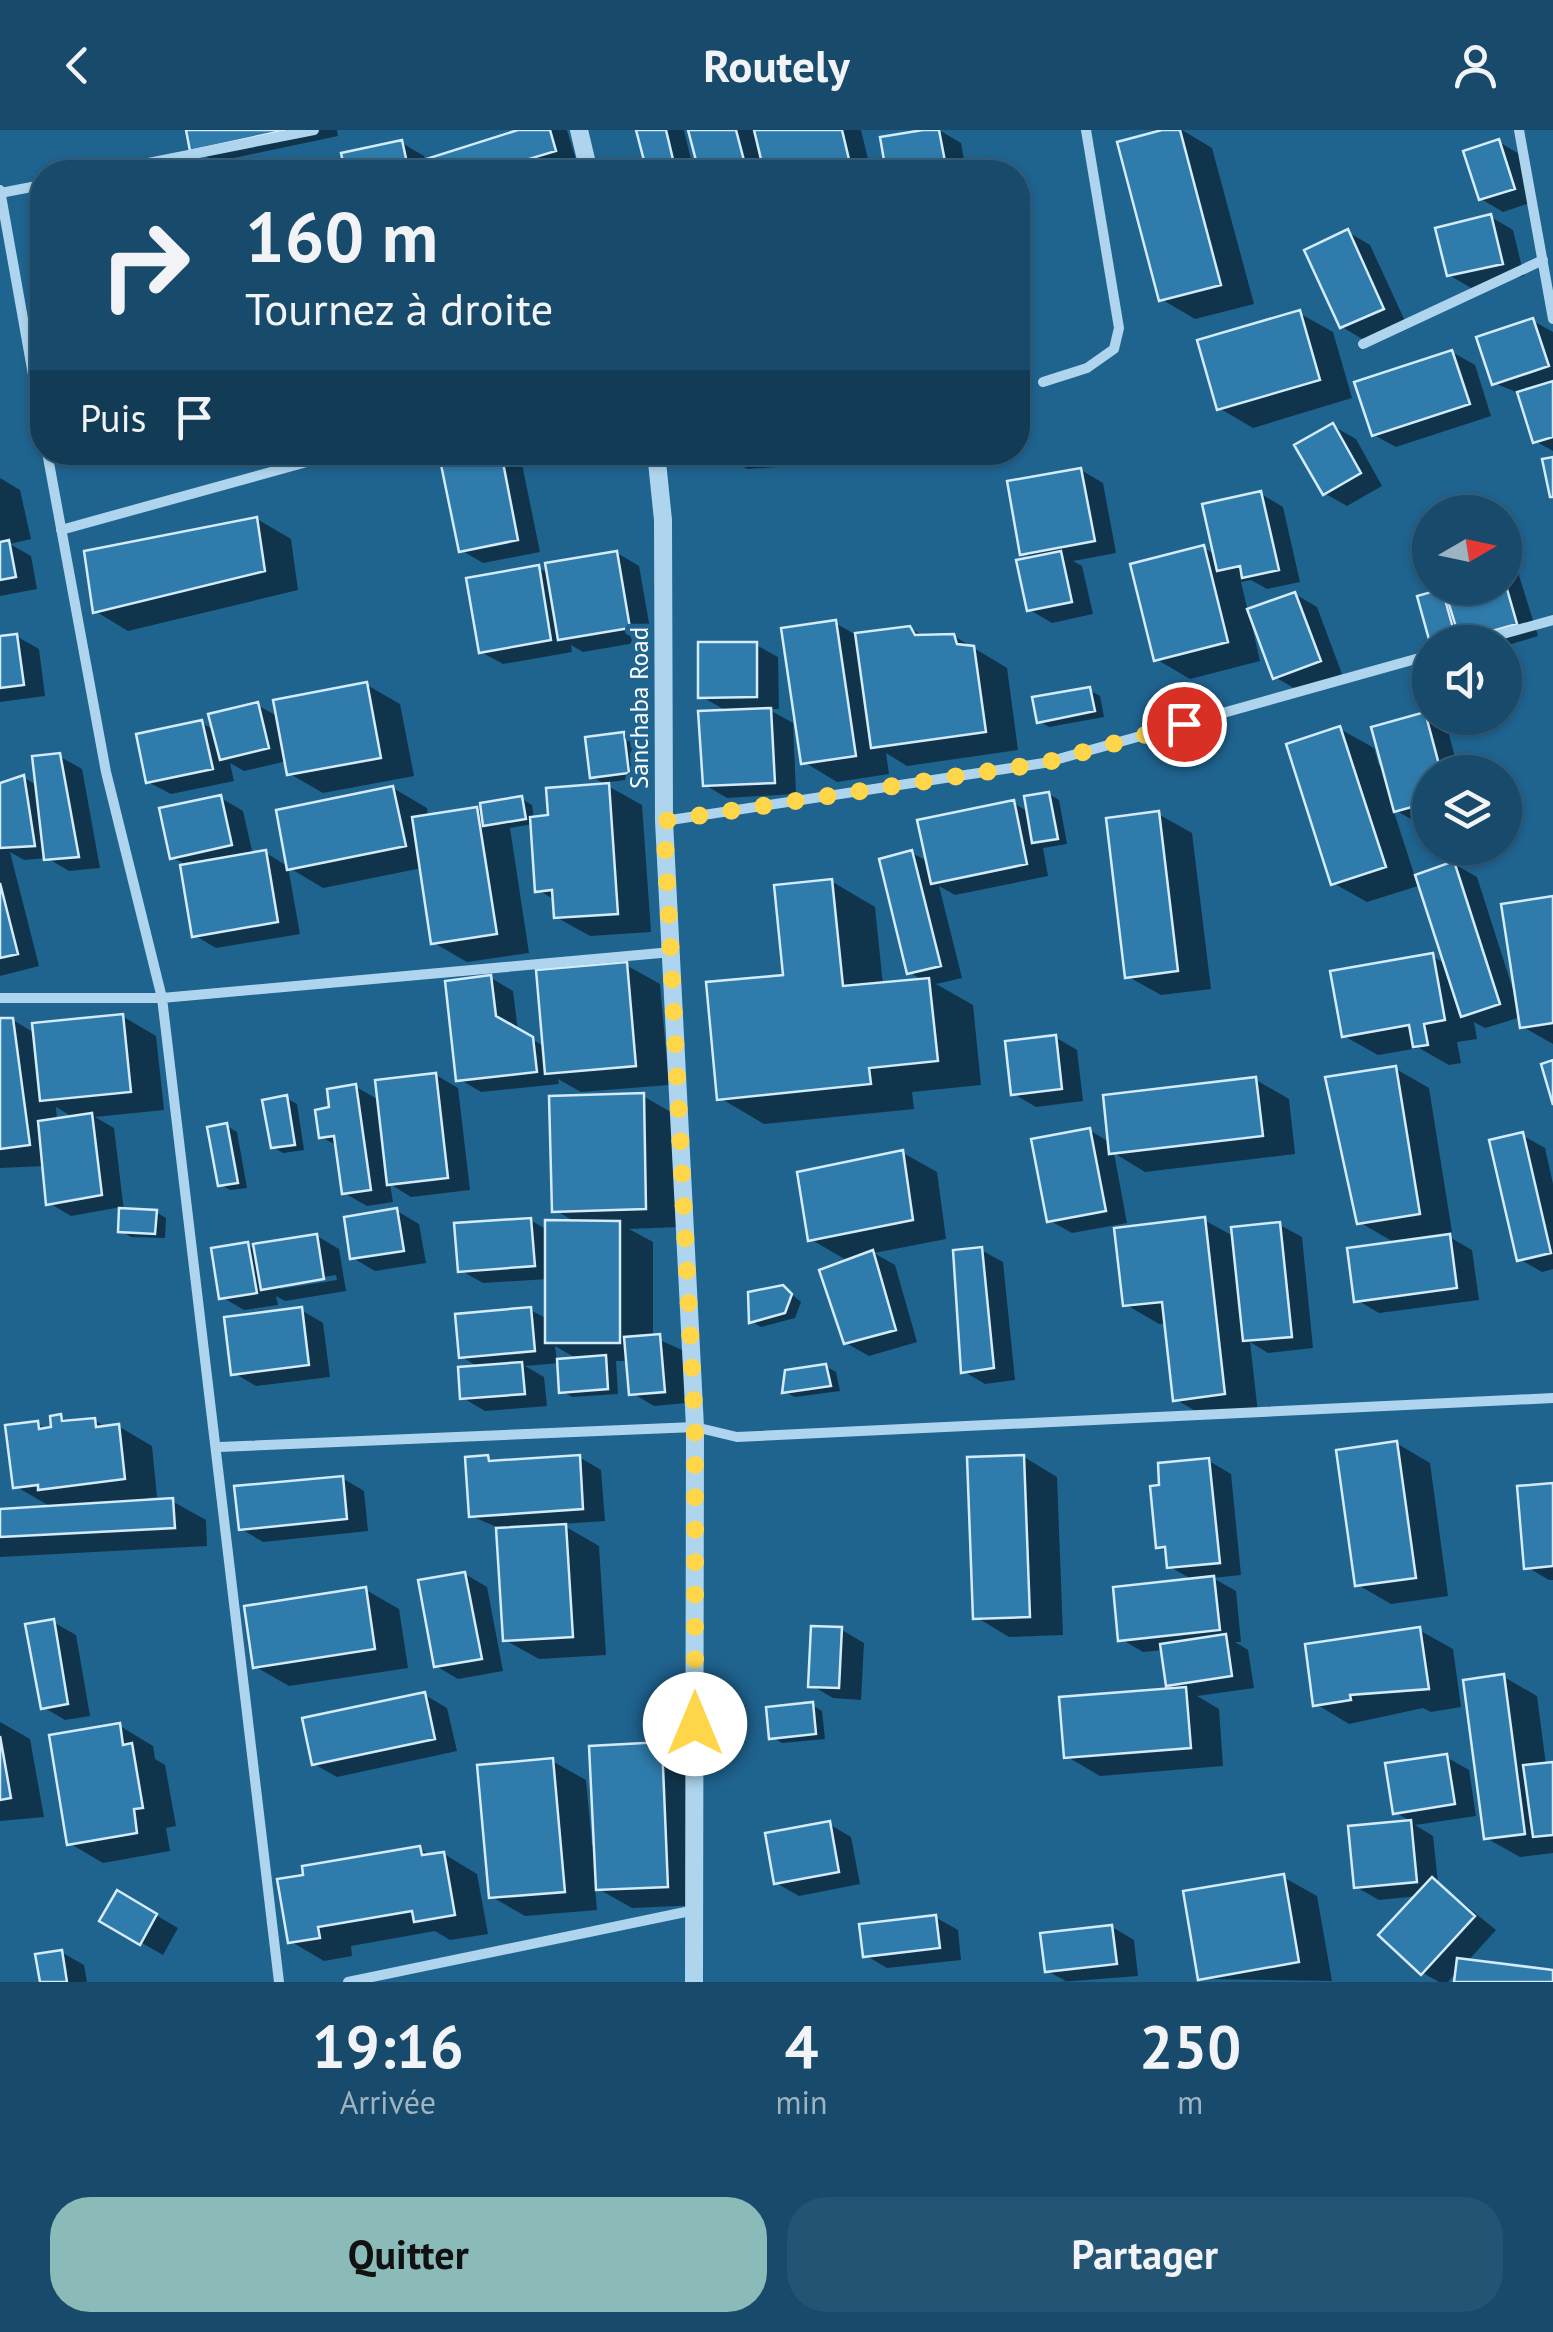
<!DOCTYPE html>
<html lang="fr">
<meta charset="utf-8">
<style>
body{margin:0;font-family:"PT Sans",sans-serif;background:#245473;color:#f1f3f6;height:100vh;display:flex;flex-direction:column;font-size:38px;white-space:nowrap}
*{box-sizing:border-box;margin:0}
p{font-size:32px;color:#9eb3c1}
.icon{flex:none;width:55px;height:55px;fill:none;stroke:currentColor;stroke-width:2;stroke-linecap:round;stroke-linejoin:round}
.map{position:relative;height:1852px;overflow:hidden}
.drawer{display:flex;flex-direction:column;background:#174a6b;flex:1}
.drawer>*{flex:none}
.hud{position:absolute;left:30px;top:30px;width:1000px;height:305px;border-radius:40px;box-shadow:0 2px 8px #0004,0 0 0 2px #36627e;background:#174a6b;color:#f1f3f6;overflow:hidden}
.needle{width:65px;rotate:81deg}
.buttons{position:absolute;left:1412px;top:365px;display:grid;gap:20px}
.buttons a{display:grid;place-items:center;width:110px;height:110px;border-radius:50%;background:#174a6b;box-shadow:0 2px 8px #0004,0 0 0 2px #36627e;font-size:50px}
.pin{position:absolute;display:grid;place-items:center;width:85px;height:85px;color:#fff;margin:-42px;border:5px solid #fff;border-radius:50%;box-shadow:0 2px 10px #0007}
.me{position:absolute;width:110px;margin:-55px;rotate:0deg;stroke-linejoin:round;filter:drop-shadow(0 0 8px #0008)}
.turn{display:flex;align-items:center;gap:35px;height:210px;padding:0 50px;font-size:45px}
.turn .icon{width:130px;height:130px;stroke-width:2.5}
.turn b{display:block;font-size:70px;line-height:85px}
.then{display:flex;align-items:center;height:95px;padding:0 50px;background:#0003;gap:20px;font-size:38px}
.eta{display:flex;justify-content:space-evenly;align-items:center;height:170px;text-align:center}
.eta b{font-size:60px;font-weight:800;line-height:70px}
.button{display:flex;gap:20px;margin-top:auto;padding:20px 50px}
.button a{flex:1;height:115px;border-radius:40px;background:#8bbbb9;color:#111;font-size:40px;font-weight:800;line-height:115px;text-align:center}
.button a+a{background:#245473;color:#f1f3f6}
header{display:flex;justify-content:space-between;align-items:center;height:130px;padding:0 50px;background:#174a6b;font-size:45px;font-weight:800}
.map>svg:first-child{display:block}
.shadow{fill:#0007;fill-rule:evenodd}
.building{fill:#2f7cac;stroke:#d4ebf9;stroke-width:2.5}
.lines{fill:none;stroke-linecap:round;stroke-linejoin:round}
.minor{stroke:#aed5ed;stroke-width:10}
.tertiary{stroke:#aed5ed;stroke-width:18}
.route{stroke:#ffd54a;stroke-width:18;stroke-dasharray:0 32.4}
.labels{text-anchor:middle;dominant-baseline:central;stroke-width:10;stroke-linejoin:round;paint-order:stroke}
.street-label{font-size:25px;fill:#fff;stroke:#1f638f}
</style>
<header><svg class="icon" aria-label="back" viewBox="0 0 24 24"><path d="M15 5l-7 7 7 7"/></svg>Routely<svg class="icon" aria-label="person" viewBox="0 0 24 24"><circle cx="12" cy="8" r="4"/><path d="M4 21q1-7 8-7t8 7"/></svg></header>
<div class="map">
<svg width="1553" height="1852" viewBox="0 0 1553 1852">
<rect width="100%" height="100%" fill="#1f638f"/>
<path class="shadow" d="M189 0H337L338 6 215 32 193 19Z
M521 0H567L577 33 547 42H348L344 25 402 13 424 26 425 32Z
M639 0H684L694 42H649Z
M691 0H861L871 42H701Z
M939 0 961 13 966 42H888L883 9Z
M1172 0H1182L1212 18 1254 174 1195 189 1161 169Z
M1499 12 1521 25 1536 71 1503 82 1481 69Z
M1491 87 1513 100 1524 146 1471 158 1449 145Z
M1348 102 1370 115 1405 191 1364 210 1342 197Z
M1299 183 1333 202 1352 268 1253 298 1219 278Z
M1533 191 1553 202V321L1535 311 1521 264 1494 253Z
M1452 222 1475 235 1491 286 1396 317 1374 305Z
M1333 296 1356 309 1382 356 1347 376 1324 363Z
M465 322H511L521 329 540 422 483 433 461 420Z
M719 322H926V326L747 339Z
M1081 340 1103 353 1116 423 1073 431 1082 436 1093 484 1052 493 1030 480 1033 429 1023 423Z
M0 348 20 360 31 409 10 414 31 426 37 459 0 466Z
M1261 364 1283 377 1300 452 1267 459 1251 450 1241 452 1248 482 1295 464 1317 477 1342 544 1297 560 1275 547 1255 495 1252 496 1260 531 1190 549 1156 529 1204 418 1216 425Z
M257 389 291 409 298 460 128 501 95 481Z
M1505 401 1538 506 1505 516 1464 510 1432 512 1442 462 1450 467 1447 458H1505Z
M617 423 639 436 652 510 583 522 571 515 572 522 503 534 481 522 538 438 550 444Z
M835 493 858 506 910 498 925 507 954 506 1007 538 1018 620 907 636 886 623 889 644 837 652 804 632Z
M16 506 39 519 45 566 0 572V508Z
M756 515 778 527 779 579H768L793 593 796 664 727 668 705 655 728 582 701 566Z
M367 555 400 574 414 646 323 663 290 644 287 631 244 641 230 633 234 651 171 664 148 652 202 593 215 601 257 575 279 587Z
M1089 560 1100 566 1104 587 1049 597 1039 591Z
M1425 585 1447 597 1459 642H1430V690L1418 693 1393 679 1415 747 1454 734 1477 747 1515 866 1553 768V914L1523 897 1521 887 1485 898 1474 892 1477 909 1457 912 1461 933 1449 935 1419 918 1378 925 1344 906 1432 826 1446 834 1421 755 1367 772 1333 753 1340 599 1374 618 1379 636Z
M623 605 634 611 639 648 603 653 592 647Z
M59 626 82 639 100 738 69 741 47 728 24 730 10 722 39 836 0 846V655L23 647 38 656Z
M608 656 642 675 651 802 590 806 556 787 555 770 538 760 533 694 510 698 529 823 467 832 434 813 422 738 323 758 288 737 300 804 216 818 194 805 188 736 172 727 221 668 243 681 253 725 266 723 289 737 393 658 427 678 428 687 477 679 484 684 522 669 532 675 534 689 550 688Z
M1049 664 1059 670 1067 714 1043 718 1048 746 955 765 939 756 962 848 936 854 973 875 981 955 912 962 914 979 764 994 720 968 831 751 875 777 883 855 924 851 909 842 912 723 929 732 1013 673 1029 682Z
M1158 684 1192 703 1211 859 1161 865 1127 846Z
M626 835 660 854 669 955 581 962 558 949 559 954 481 962 459 949 491 848 513 861 518 901 545 917Z
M122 886 156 906 164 980 95 987 114 998 124 1081 156 1082 166 1088 165 1108 131 1107 121 1101V1077L71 1086 49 1073 45 1036 0 1038V891L13 890 36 904ZM56 977 74 988 57 991Z
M1055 907 1077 920 1083 971 1036 977 1014 964Z
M1396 939 1429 958 1452 1102 1444 1104 1472 1120 1479 1170 1379 1183 1357 1170 1397 1114 1359 1092Z
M436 945 458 958 470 1060 411 1067 390 1054 393 1072 367 1076 344 1063 338 1016 321 1007 356 957 379 970Z
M1256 950 1289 969 1295 1024 1145 1042 1114 1023 1127 1093 1072 1103 1049 1090 1089 1000 1111 1013Z
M643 966 676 985 679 1097 629 1099 653 1112V1207L682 1220 686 1273 654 1276 632 1263 629 1231H616L618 1264 572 1267 562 1261 560 1233 525 1236 544 1247 547 1276 485 1281 463 1268 480 1238 462 1227 530 1180 548 1189V1149L483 1153 460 1140 530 1090 548 1100 577 1093 555 1080ZM555 1216 579 1230 557 1231Z
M286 968 297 974 304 1020 283 1023 273 1017Z
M227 996 237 1002 247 1058 230 1060 220 1054Z
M1522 1005 1545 1018 1553 1054V1139L1542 1142 1519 1129Z
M903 1023 937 1042 946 1109 874 1123 895 1135 917 1212 869 1226 846 1213 848 1131 810 1109Z
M397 1081 419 1094 426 1133 375 1141 353 1128Z
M1204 1090 1235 1107 1280 1095 1302 1107 1313 1218 1268 1223 1250 1212 1258 1283 1209 1289 1175 1269 1167 1193 1159 1194 1125 1174Z
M317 1106 339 1119 346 1161 285 1171 276 1166 278 1175 244 1180 222 1167 247 1115 257 1120ZM336 1145 337 1150 280 1159V1154Z
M981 1120 1003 1132 1015 1250 985 1254 963 1241Z
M783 1157 801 1172 795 1188 761 1197 751 1191Z
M301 1180 323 1193 330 1247 256 1256 234 1243Z
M825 1236 836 1242 840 1261 795 1267 785 1262Z
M60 1286 71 1293 94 1290 107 1298 118 1296 152 1316 157 1367 147 1368V1372L172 1371 206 1390 207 1416 0 1427V1381L53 1378 15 1356 38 1294 49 1300Z
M1396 1313 1430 1333 1448 1466 1391 1474 1358 1455Z
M579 1327 601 1340 605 1391 561 1394 599 1416 606 1525 539 1529 505 1510 499 1398 471 1386 488 1328 498 1333Z
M1024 1327 1057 1347 1063 1505 1009 1507 976 1487Z
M1209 1331 1231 1344 1241 1445 1213 1448 1236 1461 1241 1512H1235L1248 1520 1254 1558 1197 1566 1219 1579 1223 1636 1100 1646 1066 1626 1178 1560 1168 1554 1163 1520 1143 1522 1121 1509 1193 1450 1170 1437 1168 1422 1158 1417Z
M342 1348 364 1361 368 1401 263 1412 241 1399Z
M1553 1355V1450H1549L1527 1437Z
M465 1444 487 1457 503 1541 458 1549 436 1536Z
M366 1460 399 1479 408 1538 289 1556 256 1537Z
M53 1492 76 1505 90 1586 65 1590 43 1577Z
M842 1500 864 1513 861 1570 833 1568 811 1555Z
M1419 1500 1453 1519 1461 1577 1431 1582 1423 1578 1349 1594 1316 1574Z
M1504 1547 1537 1566 1546 1635 1553 1634V1723L1520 1727 1486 1708Z
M425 1565 447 1578 457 1621 337 1647 314 1634Z
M812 1575 822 1581 825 1609 782 1613 772 1607Z
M0 1592 30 1609 44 1687 0 1691Z
M120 1596 153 1616 155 1629 165 1635 176 1696 166 1698 170 1721 103 1733 69 1713Z
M661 1615 694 1634 701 1775 632 1778 595 1757 597 1780 525 1786 492 1767 552 1631 586 1650 592 1715H596Z
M1446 1627 1469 1640 1476 1686 1415 1695 1433 1706 1438 1753 1496 1800 1467 1832 1553 1843V1852H1457L1458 1841 1448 1852H1439L1423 1843 1418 1766 1379 1770 1356 1757 1351 1699 1413 1693 1395 1682Z
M829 1694 851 1707 860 1754 799 1766 776 1753Z
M420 1719 432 1726 444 1724 477 1744 488 1804 450 1810 435 1801 351 1816 352 1826 324 1831 290 1811Z
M1283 1747 1317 1766 1332 1851 1200 1849Z
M118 1763 178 1798 163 1825 102 1790Z
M935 1787 958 1800 961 1830 887 1838 865 1825Z
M1112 1797 1134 1810 1138 1846 1060 1852 1066 1851 1047 1841Z
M61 1822 84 1835 87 1852H42Z"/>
<path class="building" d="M186 0H287L190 21Z
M550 0 556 21 485 42H426L423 30 518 0Z
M636 0H666L676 42H647Z
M688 0H736L747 42H699Z
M754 0H842L852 42H764Z
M923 0H939L947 42H886L880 7Z
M1162 0H1180L1221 155 1159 171 1117 12Z
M1499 9 1515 59 1479 70 1463 21Z
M402 10 409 42H345L341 23Z
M1491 84 1503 134 1447 146 1435 98Z
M1348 99 1384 179 1340 198 1304 120Z
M1300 180 1320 250 1217 280 1197 210Z
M1533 188 1549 236 1492 255 1476 207Z
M1452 220 1470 274 1372 306 1354 252Z
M1553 251V307L1533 313 1517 262Z
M1333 293 1361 343 1323 365 1294 315Z
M452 322H501L518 410 459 422 439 325Z
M1553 327V367H1550L1542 329Z
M1081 338 1095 411 1020 425 1007 351Z
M1261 361 1279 440 1242 448 1240 436 1217 441 1202 374Z
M257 387 265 441 93 483 84 421Z
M9 410 16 447 0 450V412Z
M1204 415 1228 512 1154 531 1130 434Z
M617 421 630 498 558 510 545 433Z
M1061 421 1072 472 1027 481 1016 430Z
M539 435 551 510 479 523 466 448Z
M1505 452 1517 494 1460 510 1444 458H1505Z
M1442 459 1457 512 1430 513 1417 466Z
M1295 462 1321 531 1273 549 1247 479Z
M836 490 856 626 801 634 781 498Z
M910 496 915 505 954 504 957 514 974 516 986 602 871 618 855 503Z
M17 504 24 555 0 558V506Z
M698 512H757V567L698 568Z
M367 552 381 628 287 645 273 570Z
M1090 557 1095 581 1037 593 1032 567Z
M258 572 269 618 220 630 208 584Z
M771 578 775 653 703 656 698 581Z
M1425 582 1441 642H1430V672L1394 682 1371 597Z
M202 590 213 639 146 653 136 604Z
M1340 596 1386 737 1331 755 1286 614Z
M624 602 629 643 590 648 585 607Z
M60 623 79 727 44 730 32 626Z
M24 645 35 716 0 718V653Z
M609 653 618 784 554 788 552 760 535 762 530 687 548 685 546 658Z
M393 656 406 716 287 740 276 680Z
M1049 662 1058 709 1032 713 1024 666Z
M221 665 232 715 170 729 159 678Z
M522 666 526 689 483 696 480 673Z
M1014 670 1027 734 931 754 917 690Z
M477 677 497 804 431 814 412 687Z
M1159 681 1178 841 1125 848 1106 688Z
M266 720 278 792 192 807 180 735Z
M912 720 941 836 907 844 879 729Z
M1454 731 1500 874 1461 887 1415 745Z
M832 749 843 856 929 848 938 931 869 938 871 954 717 970 706 852 783 845 774 755Z
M0 753 18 824 0 828Z
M1553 766V893L1520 898 1501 774Z
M1433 823 1445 890 1424 894 1428 915 1413 917 1409 895 1342 907 1330 841Z
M627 832 636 936 545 944 536 840Z
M491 845 496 886 533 907 537 942 456 951 445 851Z
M123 884 131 962 40 971 32 893Z
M0 888H13L30 1015 0 1019Z
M1056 905 1062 959 1011 965 1005 911Z
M1553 930V975L1541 934Z
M1396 936 1420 1084 1357 1094 1325 947Z
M436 943 448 1048 387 1055 375 950Z
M1256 947 1263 1006 1109 1024 1103 965Z
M356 954 371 1060 342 1064 334 1006 319 1008 315 980 329 977 327 959Z
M644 963 646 1079 552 1082 549 966Z
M287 965 295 1015 271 1018 262 970Z
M92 983 102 1065 46 1075 38 991Z
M227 993 238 1053 218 1056 207 997Z
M1090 998 1106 1081 1047 1092 1031 1009Z
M1523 1002 1551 1123 1517 1131 1489 1010Z
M903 1020 913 1090 808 1111 797 1042Z
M119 1078 157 1080 155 1104 118 1102Z
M397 1078 404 1121 350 1129 344 1087Z
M1205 1087 1225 1264 1173 1271 1162 1172 1123 1176 1114 1098Z
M531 1088 535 1136 458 1142 454 1093Z
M545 1090 620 1091V1213H545Z
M1280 1092 1292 1207 1243 1211 1231 1097Z
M317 1104 324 1149 261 1160 253 1114Z
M1450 1104 1457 1158 1354 1172 1347 1118Z
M248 1112 257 1163 219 1169 211 1118Z
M982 1117 994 1238 961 1243 953 1120Z
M873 1120 896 1200 844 1214 819 1140Z
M783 1155 792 1164 785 1183 749 1193 748 1162Z
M302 1177 309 1235 231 1245 224 1187Z
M531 1177 535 1221 459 1228 455 1184Z
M660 1204 665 1262 629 1265 624 1207Z
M606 1225 608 1259 559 1263 557 1229Z
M522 1232 525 1264 460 1269 458 1237Z
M826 1234 831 1256 782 1263 785 1240Z
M61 1284 62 1291 95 1288 96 1297 119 1294 125 1349 38 1360V1355L13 1358 5 1295 38 1291 39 1299 51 1297 50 1286Z
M1397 1311 1416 1448 1355 1456 1336 1320Z
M488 1325 489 1331 580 1325 583 1379 469 1387 465 1327Z
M1024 1325 1030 1487 973 1489 967 1327Z
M1209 1328 1220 1433 1167 1438 1165 1417 1156 1418 1150 1356 1159 1355 1158 1333Z
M343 1346 347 1389 239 1400 234 1356Z
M1553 1353V1436L1524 1439 1517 1356Z
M173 1368 175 1398 0 1407V1379Z
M566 1394 573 1507 503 1511 496 1398Z
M465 1442 482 1529 434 1537 418 1450Z
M1214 1446 1220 1500 1118 1511 1113 1457Z
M366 1457 375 1519 253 1538 244 1476Z
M54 1489 68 1574 41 1579 25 1494Z
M811 1496 842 1497 839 1558 808 1557Z
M1420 1497 1429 1559 1350 1565 1351 1570 1313 1576 1305 1514Z
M1226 1504 1232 1546 1166 1556 1160 1514Z
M1504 1544 1525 1704 1484 1709 1463 1550Z
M1186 1557 1191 1618 1064 1628 1059 1567Z
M425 1562 435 1609 312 1635 302 1588Z
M813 1572 816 1604 769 1609 766 1577Z
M120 1593 123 1615 132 1613 143 1678 134 1679 137 1703 67 1715 49 1605Z
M0 1606 11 1668 0 1670Z
M662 1612 668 1757 596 1760 589 1616Z
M1447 1624 1455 1674 1393 1684 1385 1633Z
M553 1628 565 1762 489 1768 477 1635Z
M1553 1632V1705L1533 1707 1523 1635Z
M1411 1690 1417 1752 1354 1758 1348 1696Z
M830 1691 839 1742 774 1754 765 1703Z
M420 1716 422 1725 444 1722 455 1785 414 1792 412 1781 318 1797 320 1808 288 1813 277 1749 303 1745 302 1736Z
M1284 1744 1299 1832 1198 1850 1183 1761Z
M1432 1747 1475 1786 1421 1845 1378 1805Z
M117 1760 157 1784 140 1815 99 1791Z
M936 1785 940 1818 863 1827 859 1794Z
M1112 1795 1117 1834 1045 1842 1040 1803Z
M62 1820 67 1852H40L35 1824Z
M1457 1828 1553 1840V1852H1454Z"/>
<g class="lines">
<path class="minor" d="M1519 0 1553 189
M103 42 314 0
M0 60 42 295
M0 63 42 55
M1363 214 1543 130
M1043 252 1087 238 1114 219 1119 198 1086 0
M47 322 106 642 162 868 279 1852
M61 400 343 322
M1474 512 1553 490
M664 691 1044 633 1430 525
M0 868H162L672 822
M219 1317 695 1297 737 1307 1553 1268
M348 1852 695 1780"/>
<path class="tertiary" d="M579 0 589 42
M656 322 663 390 664 691 695 1297 694 1852"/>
</g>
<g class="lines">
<path class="route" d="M695 1594V1298L664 691 1044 633 1184 594"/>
</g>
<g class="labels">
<g class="street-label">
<text transform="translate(639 578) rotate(-90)">Sanchaba Road</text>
</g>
</g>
</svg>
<div class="buttons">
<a><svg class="needle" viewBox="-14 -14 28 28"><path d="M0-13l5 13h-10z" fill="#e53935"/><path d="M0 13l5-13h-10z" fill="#9eb3c1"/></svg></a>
<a><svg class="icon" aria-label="sound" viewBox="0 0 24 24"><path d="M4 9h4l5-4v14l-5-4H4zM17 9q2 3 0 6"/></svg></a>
<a><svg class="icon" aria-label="layers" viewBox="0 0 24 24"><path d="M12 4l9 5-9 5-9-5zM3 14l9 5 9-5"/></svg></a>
</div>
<div class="pin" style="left:1184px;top:594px;background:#d93025"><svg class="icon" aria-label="arrive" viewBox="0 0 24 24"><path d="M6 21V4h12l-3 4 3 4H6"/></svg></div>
<svg class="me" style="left:695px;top:1594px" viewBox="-20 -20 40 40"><circle r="19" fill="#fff"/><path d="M0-13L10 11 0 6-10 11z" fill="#ffd54a"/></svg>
<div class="hud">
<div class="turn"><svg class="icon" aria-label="right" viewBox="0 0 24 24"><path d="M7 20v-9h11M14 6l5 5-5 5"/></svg><div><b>160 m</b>Tournez à droite</div></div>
<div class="then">Puis<svg class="icon" aria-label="arrive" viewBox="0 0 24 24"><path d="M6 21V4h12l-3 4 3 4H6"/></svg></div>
</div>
</div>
<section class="drawer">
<div class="eta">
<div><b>19:16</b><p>Arrivée</p></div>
<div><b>4</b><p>min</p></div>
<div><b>250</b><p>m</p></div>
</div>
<div class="button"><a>Quitter</a><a>Partager</a></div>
</section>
